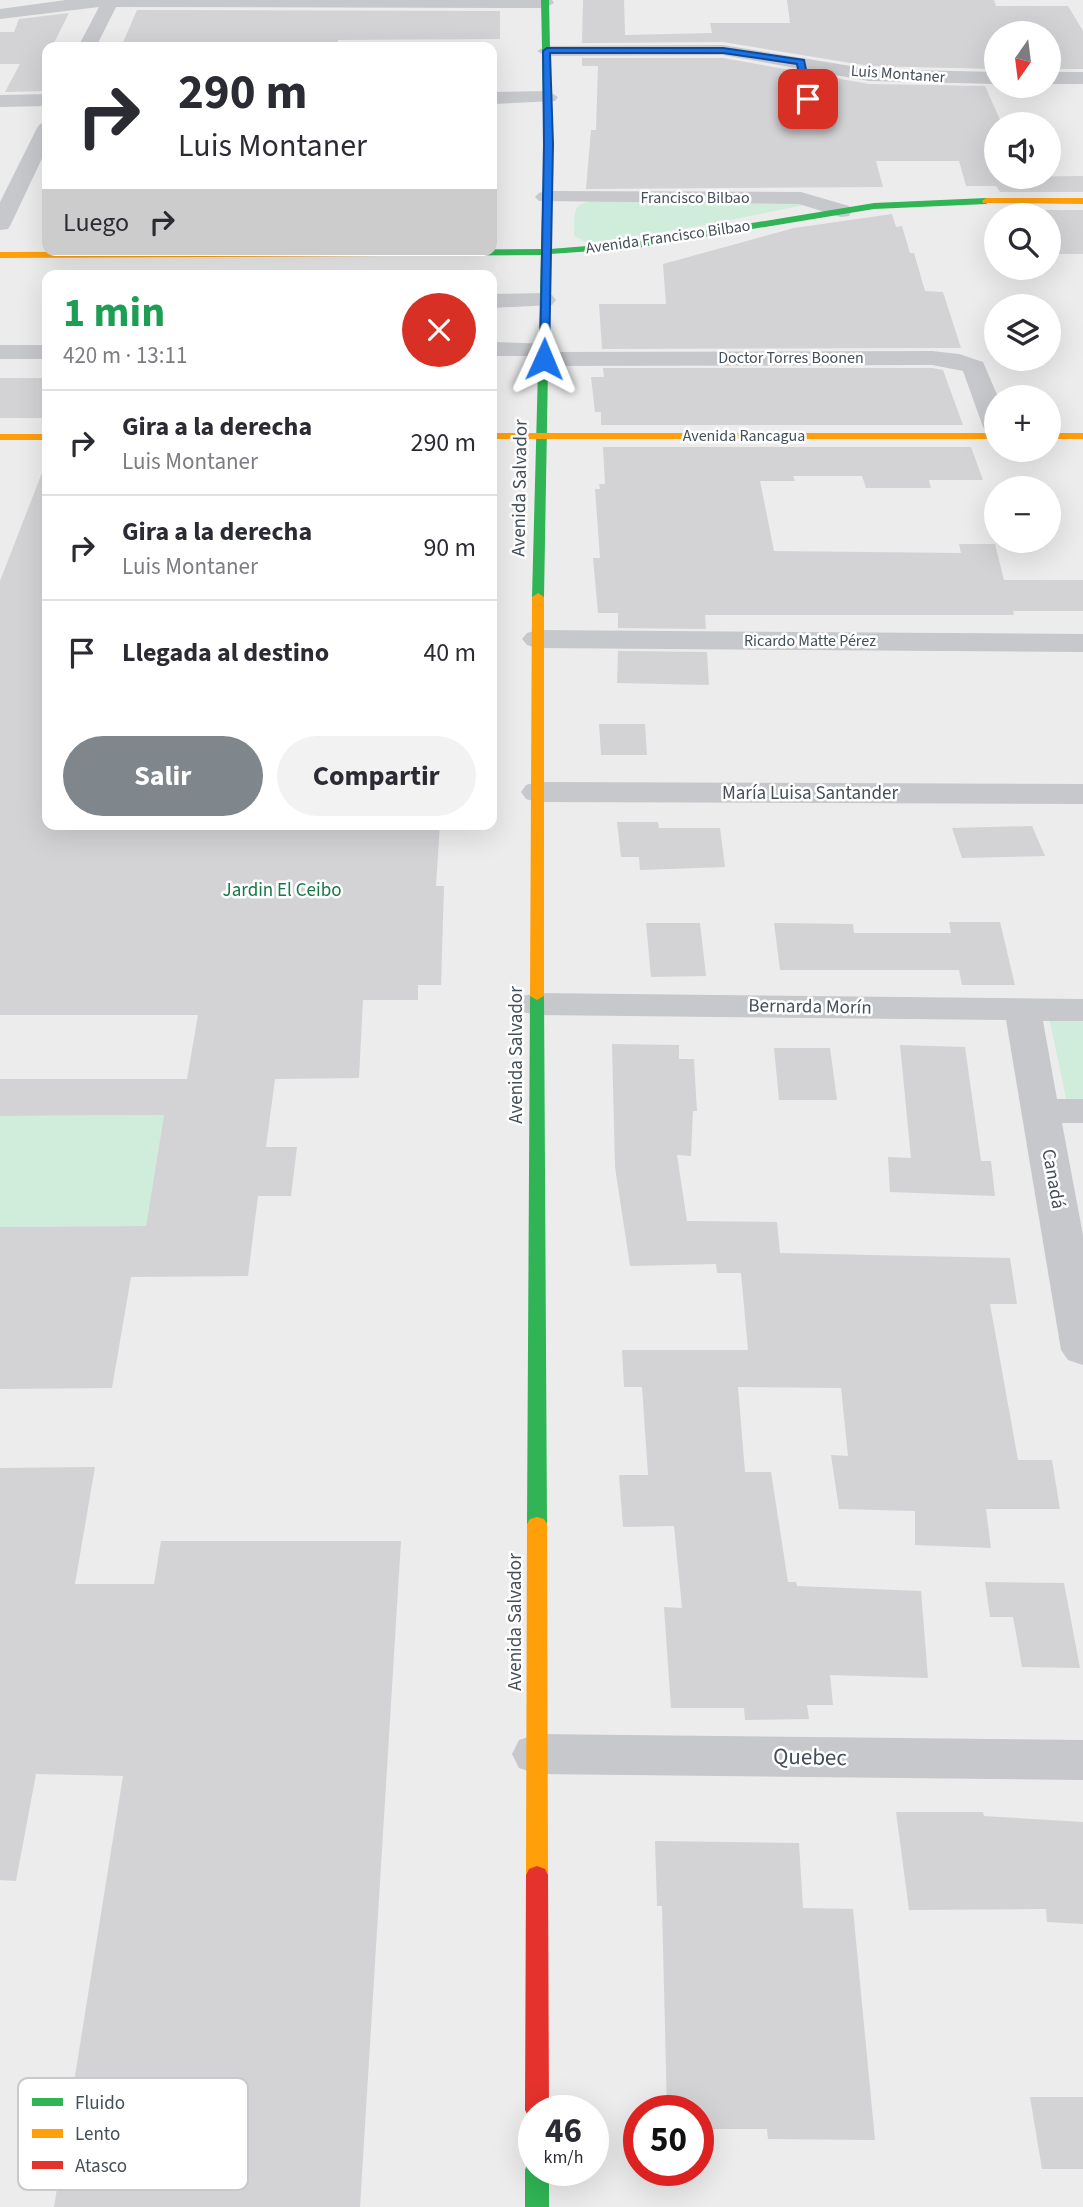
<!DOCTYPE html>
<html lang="es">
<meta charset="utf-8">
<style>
body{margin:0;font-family:"Source Sans 3",sans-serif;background:#f2f2f3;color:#2b2b33;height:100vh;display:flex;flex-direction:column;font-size:26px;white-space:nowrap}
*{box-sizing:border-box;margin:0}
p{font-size:23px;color:#7c7c81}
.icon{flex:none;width:38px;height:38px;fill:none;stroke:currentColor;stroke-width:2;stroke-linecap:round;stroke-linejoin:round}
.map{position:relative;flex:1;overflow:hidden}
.drawer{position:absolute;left:42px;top:270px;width:455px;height:560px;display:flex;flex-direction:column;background:#fff;border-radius:14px;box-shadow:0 7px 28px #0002}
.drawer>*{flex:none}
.guide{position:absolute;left:42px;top:42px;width:455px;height:214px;border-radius:14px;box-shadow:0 7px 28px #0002;background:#fff;color:#2b2b33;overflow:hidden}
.needle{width:46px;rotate:194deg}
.tools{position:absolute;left:984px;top:21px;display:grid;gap:14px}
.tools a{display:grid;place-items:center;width:77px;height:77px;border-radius:50%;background:#fff;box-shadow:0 7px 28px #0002;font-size:35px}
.speed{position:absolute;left:518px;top:2095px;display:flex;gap:14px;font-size:35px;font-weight:700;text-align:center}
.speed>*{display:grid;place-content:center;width:91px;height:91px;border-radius:50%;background:#fff;box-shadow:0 7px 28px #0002;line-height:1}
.speed small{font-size:18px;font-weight:400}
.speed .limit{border:10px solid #d22;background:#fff;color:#111}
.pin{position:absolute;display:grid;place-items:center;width:60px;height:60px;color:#fff;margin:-30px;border-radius:14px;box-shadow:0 4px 10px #0006}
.me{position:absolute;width:77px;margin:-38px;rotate:1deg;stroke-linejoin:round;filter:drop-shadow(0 0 5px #0008)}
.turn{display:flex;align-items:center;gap:24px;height:147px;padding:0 21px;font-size:32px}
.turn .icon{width:91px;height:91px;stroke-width:2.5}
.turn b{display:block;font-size:49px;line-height:60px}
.then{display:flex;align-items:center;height:66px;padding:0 21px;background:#0003;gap:14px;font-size:26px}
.round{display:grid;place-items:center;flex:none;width:74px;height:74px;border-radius:37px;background:#f2f2f3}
.summary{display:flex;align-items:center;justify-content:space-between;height:119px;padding:0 21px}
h1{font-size:42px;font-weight:700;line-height:52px;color:#1e9e55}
.primary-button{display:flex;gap:14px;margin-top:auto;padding:14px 21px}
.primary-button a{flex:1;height:80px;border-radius:42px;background:#7f868c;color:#fff;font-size:28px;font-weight:700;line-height:80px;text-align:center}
.primary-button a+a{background:#f2f2f3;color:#2b2b33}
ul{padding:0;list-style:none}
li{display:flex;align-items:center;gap:21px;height:105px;padding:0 21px;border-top:2px solid #e1e1e2}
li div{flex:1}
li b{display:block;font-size:26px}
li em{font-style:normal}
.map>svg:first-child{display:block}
.green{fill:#d0eddb}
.building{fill:#d3d3d5;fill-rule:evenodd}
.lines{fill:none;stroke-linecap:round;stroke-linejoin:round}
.street{fill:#c6c8cb;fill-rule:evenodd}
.fast{fill:#30b455;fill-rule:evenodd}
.slow{fill:#ff9f0a;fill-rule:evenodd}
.jam{fill:#e5322d;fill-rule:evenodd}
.route{fill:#1a73e8;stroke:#114b97;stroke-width:2}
.labels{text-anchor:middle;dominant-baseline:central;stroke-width:5;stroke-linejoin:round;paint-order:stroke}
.far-street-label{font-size:16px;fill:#444f58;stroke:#fff}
.street-label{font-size:19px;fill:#444f58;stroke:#fff}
.park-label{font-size:19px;fill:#167848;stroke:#fff}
.near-street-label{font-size:23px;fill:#444f58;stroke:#fff}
.key{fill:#fff;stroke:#c7cacd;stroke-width:2}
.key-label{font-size:19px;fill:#444f58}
</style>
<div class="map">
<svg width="1083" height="2207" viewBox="0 0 1083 2207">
<rect width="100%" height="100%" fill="#edecec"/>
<path class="green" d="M595 200 814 203 706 225 588 243 574 236C575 212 570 205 595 200Z
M1048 1013 1083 1014V1104L1067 1103Z
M164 1115 146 1226 0 1227V1116Z"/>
<path class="building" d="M583 0H624L625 35 712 33 710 23H790L787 0H994L996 6H1068L1083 31V69H1048V33H996V69L869 66 723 42 582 43Z
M137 10 500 11V39L338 40V47H121Z
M69 13 52 47H47V91L5 92 20 64H0V32H14L19 19Z
M582 58H723L869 84 985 86 1002 124H996V177L1083 176V192H1000L996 186H966L959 161H876L883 187 586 189 591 130H596L598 66H582ZM808 90 829 94 838 107 834 112 806 115 792 113 780 103 785 96Z
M1008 210H1083V254H1048V215H1011Z
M892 214 896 227 902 226 910 253H914L925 291 943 292 961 348 602 349 599 304H666L663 264 794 228Z
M603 368H932L943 370 963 425H601V412H595L591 377H604Z
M0 378H47V418H0Z
M603 447H971L983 480H929L931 488H866L862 476H793L795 481H760L774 551 961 553 959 544H995L1004 580H1083V611H1013L1014 615H705L706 629 618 628V613H598L593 558H600L595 489H600L599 484H605Z
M45 465H47V825L392 827 393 824H440L436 886H444L441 985H418V1000H363L359 1078 275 1079 266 1147H297L291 1196H258L248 1276 131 1277 112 1388 0 1389V1227L146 1226 164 1115 0 1116V1079H187L198 1015H0V581Z
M618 651 707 652 709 685 617 683Z
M599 724H645L647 755H601Z
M617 822H658L659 828H720L725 867 640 870 639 857H621Z
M1032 826 1045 856 962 858 952 828Z
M949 922H1000L1015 985H962L959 970H780L774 923 853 924 854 933H951Z
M646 923H700L706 976 651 977Z
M612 1044 679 1045V1059H694L697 1111H693L691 1156 677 1155 687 1221 777 1222 780 1253 1010 1258 1017 1304H990L1018 1460H1052L1060 1509H986L991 1548 915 1545V1511L839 1509 831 1455 848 1456 841 1388 738 1387 745 1472H771L788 1582H796L797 1586 921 1591 928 1678 830 1675 833 1705H807L809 1719 745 1720 744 1708H671L664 1607 682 1608 674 1526 623 1527 619 1475H648L642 1387H624L622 1350H748L741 1273H717L716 1264 630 1266 615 1167Z
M900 1045 965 1047 981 1161H991L995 1196 890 1192 888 1157 911 1158Z
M774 1048H830L837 1100H779Z
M95 1467 75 1584H154L161 1541H401L360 2207H54L123 1776 36 1774 16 1881 0 1880V1468Z
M985 1582 1064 1583 1080 1668 1022 1667 1013 1617H990Z
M896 1812H983L984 1816 1083 1822V1924L1047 1922 1046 1909 909 1910Z
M655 1841 799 1843 803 1908 853 1909 875 2140 768 2139 767 2129H698V2110H667L662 1906H657Z
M1030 2097H1083V2169H1042Z"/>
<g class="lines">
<path class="street" d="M66 0H552L554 3 545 8 116 7 96 47H78L99 7 0 19V9Z
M723 45 869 69 996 72V84L869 81 723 55 546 56 537 51 546 46Z
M1048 72H1083V84H1048Z
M548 91 558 97 555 101 492 104V92Z
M808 93 829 97 836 105 833 109C817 113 795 117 783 103L786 99Z
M47 94V106L0 107V95Z
M47 122V148L11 224 8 229 0 230V202L37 128 40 124Z
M546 191 801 192 849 206 852 211 849 216 841 217 799 204 539 201 535 197 539 193Z
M544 293 552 295 556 300 552 305 492 308V294Z
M492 342 552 344 556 349 554 352 932 351 959 354 983 362 998 397 996 435 987 432 983 427 963 371 932 365 544 366 535 364 532 359 534 356H492Z
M0 345H47V359H0Z
M537 630 1083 634V652L537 648 527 645 522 639 527 633Z
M537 782 1083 784V804L537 802 526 799 521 792 526 785Z
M536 993 1083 999V1021H1043L1057 1099H1083V1123H1062L1083 1235V1365L1068 1360 1061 1350 1006 1020 536 1015 523 1012 518 1004 523 996Z
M537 1734 1083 1740V1780L537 1774 519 1768 512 1754 519 1740Z"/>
<path class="fast" d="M541 0H549L552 144 550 249 637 242 874 203 986 198 990 201 986 204 874 209 637 248 550 254 544 597 538 601 532 597 541 255 381 256 376 253 381 250 541 249 544 144Z
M537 992 544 996 547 1524 544 1529 537 1531 530 1529 527 1524 530 996Z
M534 2160V2170H549V2207H525V2170L528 2162Z"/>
<path class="slow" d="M986 198H1083V204L983 203 982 201Z
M384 251V255L381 256 0 258V252Z
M492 433H996V439H492Z
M1048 433H1083V439H1048Z
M0 434H47V440H0Z
M538 593 544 597V996L537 1000 530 996 532 597Z
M537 1517 544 1519 547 1524 548 1875 545 1881 537 1884 529 1881 526 1875 527 1524 530 1519Z"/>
<path class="jam" d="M537 1866 545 1869 548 1875 549 2110H534V2119L529 2118 525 2110 526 1875 529 1869Z"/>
</g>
<path class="route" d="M723 48 804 60 812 99 808 101 804 99 797 64 723 53H550L553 144 549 359 540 361 544 144 543 51 547 48Z"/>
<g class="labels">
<g class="far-street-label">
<text transform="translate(898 74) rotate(4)">Luis Montaner</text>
<text x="695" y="198">Francisco Bilbao</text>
<text transform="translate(668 237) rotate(-8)">Avenida Francisco Bilbao</text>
<text x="791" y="358">Doctor Torres Boonen</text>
<text x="744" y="436">Avenida Rancagua</text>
<text x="810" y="641">Ricardo Matte Pérez</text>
</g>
<g class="street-label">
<text transform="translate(520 488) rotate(-89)">Avenida Salvador</text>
<text x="810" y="793">María Luisa Santander</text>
<text transform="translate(810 1007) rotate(1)">Bernarda Morín</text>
<text transform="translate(516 1055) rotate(-90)">Avenida Salvador</text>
<text transform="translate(1053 1179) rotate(80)">Canadá</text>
<text transform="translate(515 1622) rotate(-90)">Avenida Salvador</text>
</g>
<g class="park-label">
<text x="282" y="890">Jardin El Ceibo</text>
</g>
<g class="near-street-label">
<text transform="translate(810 1757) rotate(1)">Quebec</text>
</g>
</g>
<rect x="18" y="2078" width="230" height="112" rx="10" class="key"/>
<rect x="32" y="2098" width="31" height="8" fill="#30b455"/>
<rect x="32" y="2129" width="31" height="9" fill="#ff9f0a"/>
<rect x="32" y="2161" width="31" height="8" fill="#e5322d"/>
<g class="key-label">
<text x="75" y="2109">Fluido</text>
<text x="75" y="2140">Lento</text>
<text x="75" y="2172">Atasco</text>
</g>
</svg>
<div class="tools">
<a><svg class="needle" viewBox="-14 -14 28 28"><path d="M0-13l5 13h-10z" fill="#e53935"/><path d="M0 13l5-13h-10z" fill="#7c7c81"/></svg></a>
<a><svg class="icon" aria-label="sound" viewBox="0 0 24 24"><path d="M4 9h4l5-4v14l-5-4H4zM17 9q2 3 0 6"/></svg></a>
<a><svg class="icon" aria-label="search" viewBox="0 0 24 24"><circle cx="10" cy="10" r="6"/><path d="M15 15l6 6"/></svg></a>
<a><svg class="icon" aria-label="layers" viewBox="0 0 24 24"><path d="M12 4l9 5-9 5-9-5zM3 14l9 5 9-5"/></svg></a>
<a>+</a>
<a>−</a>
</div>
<div class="speed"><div>46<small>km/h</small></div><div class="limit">50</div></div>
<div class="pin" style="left:808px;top:99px;background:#d93025"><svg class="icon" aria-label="arrive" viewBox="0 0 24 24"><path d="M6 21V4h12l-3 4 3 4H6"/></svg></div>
<svg class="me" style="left:544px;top:359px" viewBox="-20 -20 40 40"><path d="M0-17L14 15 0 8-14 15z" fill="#1a73e8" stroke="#fff" stroke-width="4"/></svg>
<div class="guide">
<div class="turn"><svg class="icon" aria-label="right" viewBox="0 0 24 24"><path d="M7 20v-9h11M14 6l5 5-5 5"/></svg><div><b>290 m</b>Luis Montaner</div></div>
<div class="then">Luego<svg class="icon" aria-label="right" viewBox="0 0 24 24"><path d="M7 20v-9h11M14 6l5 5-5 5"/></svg></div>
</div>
<section class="drawer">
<div class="summary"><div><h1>1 min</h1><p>420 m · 13:11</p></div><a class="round" style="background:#d93025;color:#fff"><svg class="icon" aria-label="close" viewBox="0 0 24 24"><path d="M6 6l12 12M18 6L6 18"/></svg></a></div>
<ul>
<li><svg class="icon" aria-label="right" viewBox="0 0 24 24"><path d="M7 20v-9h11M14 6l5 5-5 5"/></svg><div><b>Gira a la derecha</b><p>Luis Montaner</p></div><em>290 m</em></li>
<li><svg class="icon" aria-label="right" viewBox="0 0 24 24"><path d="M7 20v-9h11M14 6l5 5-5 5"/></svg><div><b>Gira a la derecha</b><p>Luis Montaner</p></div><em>90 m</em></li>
<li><svg class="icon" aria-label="arrive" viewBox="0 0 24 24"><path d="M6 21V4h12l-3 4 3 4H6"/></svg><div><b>Llegada al destino</b></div><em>40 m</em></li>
</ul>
<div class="primary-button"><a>Salir</a><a>Compartir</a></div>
</section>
</div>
